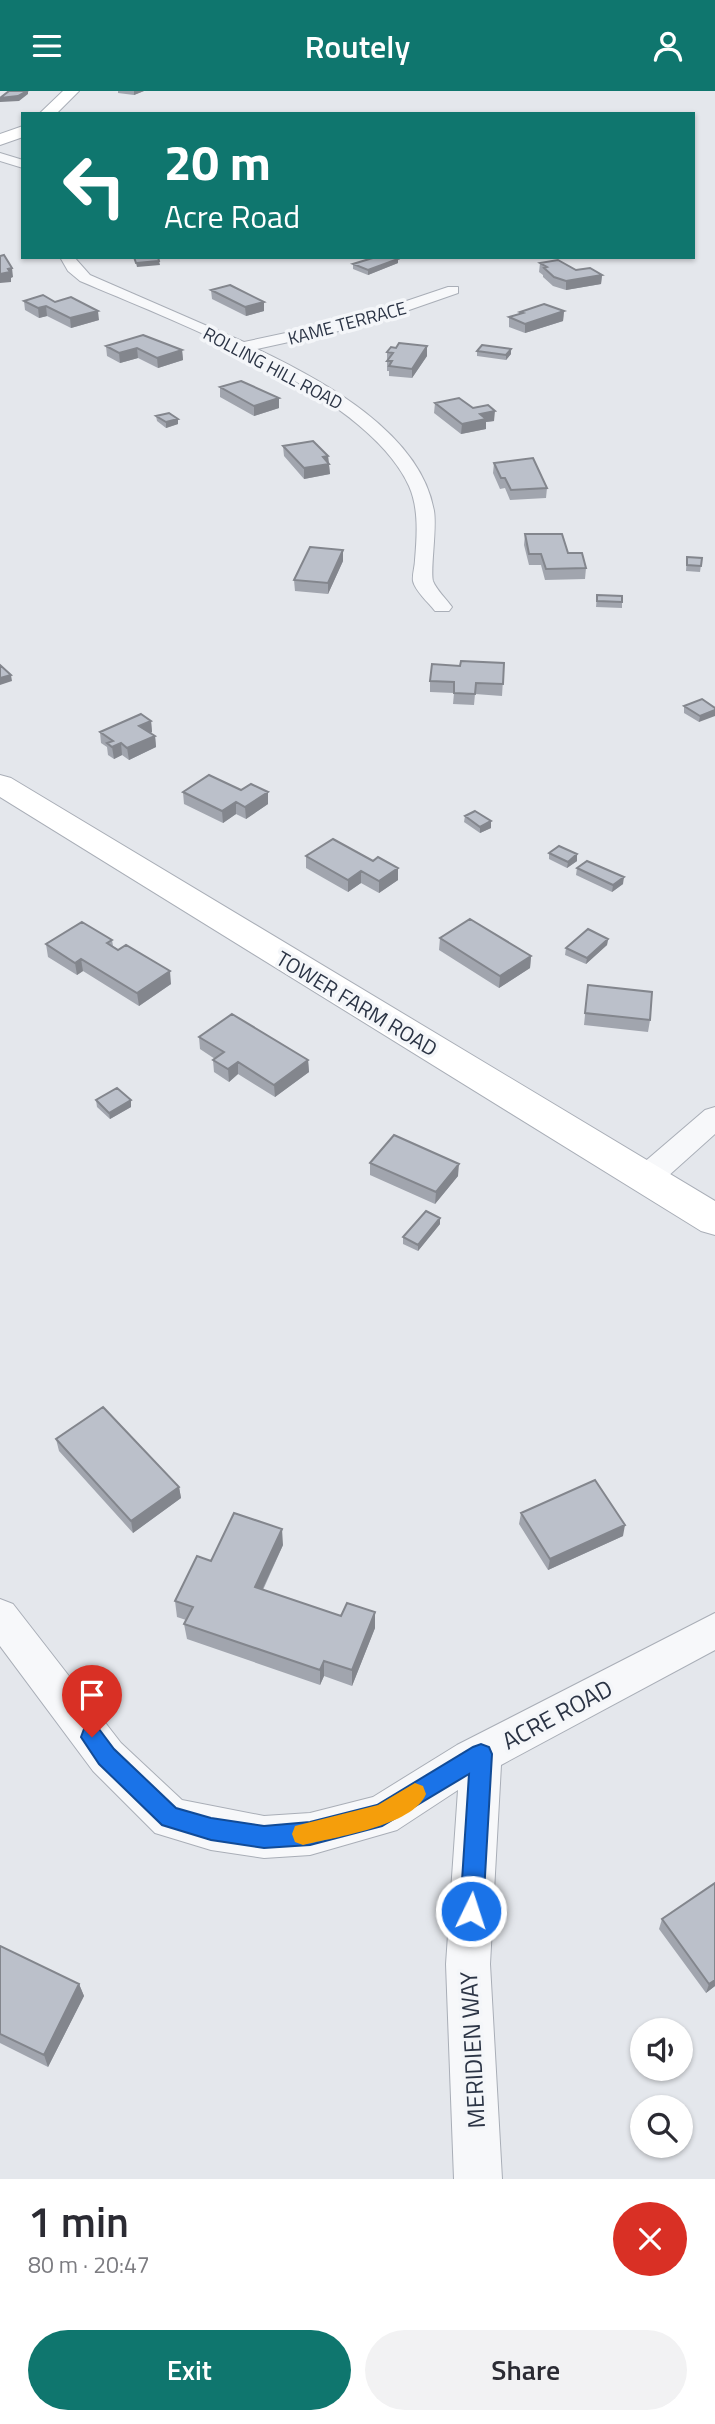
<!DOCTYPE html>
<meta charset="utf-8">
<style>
body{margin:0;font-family:"Titillium Web",sans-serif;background:#f2f2f3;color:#2b2b33;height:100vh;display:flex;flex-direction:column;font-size:26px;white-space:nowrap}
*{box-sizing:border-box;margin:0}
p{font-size:23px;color:#7c7c81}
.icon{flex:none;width:38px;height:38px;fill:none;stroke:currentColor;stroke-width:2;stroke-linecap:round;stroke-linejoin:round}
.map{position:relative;height:2088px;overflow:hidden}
.drawer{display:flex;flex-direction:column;background:#fff;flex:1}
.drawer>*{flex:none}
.banner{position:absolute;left:21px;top:21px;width:674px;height:147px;border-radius:0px;box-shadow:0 2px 5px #0004;background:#0f766e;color:#fff;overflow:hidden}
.tools{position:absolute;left:630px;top:1927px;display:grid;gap:14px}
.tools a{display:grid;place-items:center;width:63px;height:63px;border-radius:50%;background:#fff;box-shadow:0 2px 5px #0004;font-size:35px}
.pin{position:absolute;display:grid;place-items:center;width:60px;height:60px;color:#fff;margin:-72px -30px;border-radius:50% 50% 50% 0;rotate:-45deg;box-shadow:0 0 7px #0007}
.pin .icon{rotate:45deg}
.me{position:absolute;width:77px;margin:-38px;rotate:4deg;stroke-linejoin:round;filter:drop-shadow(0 0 5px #0008)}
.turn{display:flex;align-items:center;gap:24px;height:147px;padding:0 28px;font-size:32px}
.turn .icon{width:91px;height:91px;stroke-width:2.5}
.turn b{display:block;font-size:49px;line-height:60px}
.round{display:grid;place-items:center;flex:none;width:74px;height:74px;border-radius:37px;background:#f2f2f3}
.summary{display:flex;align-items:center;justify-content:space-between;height:119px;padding:0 28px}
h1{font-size:42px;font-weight:600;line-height:52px}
.action{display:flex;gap:14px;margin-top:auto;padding:14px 28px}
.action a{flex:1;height:80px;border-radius:42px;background:#0f766e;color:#fff;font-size:28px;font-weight:600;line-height:80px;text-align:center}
.action a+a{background:#f2f2f3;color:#2b2b33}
header{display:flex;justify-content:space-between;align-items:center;height:91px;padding:0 28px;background:#0f766e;color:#fff;font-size:32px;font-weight:600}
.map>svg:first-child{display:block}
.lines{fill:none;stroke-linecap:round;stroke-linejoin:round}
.street-casing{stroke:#a9aeb7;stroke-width:2}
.secondary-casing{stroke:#a9aeb7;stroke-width:2}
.street{fill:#f7f8fa;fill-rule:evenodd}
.secondary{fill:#fff;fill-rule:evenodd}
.wall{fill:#a1a5ae}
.shaded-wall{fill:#83868d}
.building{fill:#bbc0ca;stroke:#83868d;stroke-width:2}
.route{fill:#1a73e8;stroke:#114b97;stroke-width:2}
.slow{fill:#f59e0b}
.labels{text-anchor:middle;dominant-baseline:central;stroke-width:7;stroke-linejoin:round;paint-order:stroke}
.far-street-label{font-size:18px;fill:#2b3445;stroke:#f4f6f9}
.street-label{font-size:21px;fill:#2b3445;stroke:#f4f6f9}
.near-street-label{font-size:24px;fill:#2b3445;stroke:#f4f6f9}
</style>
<header><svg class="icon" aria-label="menu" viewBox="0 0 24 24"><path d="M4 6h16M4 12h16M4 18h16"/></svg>Routely<svg class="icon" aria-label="person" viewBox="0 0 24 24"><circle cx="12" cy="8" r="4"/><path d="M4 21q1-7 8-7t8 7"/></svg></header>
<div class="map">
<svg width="715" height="2088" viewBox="0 0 715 2088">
<rect width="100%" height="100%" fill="#e4e7ec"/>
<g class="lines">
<g class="street-casing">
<path id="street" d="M0 62 23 69V77L0 70Z
M60 166H74L90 184 244 251 356 227 448 196H458V202L366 234 257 258C322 289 421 342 434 420 437 438 430 479 433 490 436 498 447 509 452 516L449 520H435C429 512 415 500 413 490 412 484 415 475 415 469 417 445 419 417 409 395 367 302 171 229 80 190L68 180Z
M715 1016V1043L657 1095 646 1098 635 1095 631 1087 635 1079 705 1019Z
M0 1508 13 1513 121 1652 182 1709 264 1725 310 1722 373 1706 457 1654 715 1522V1559L501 1674 490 1873 502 2088H454L446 1873 458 1699 397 1739 310 1764 264 1767 211 1759 155 1742 93 1680 0 1555Z"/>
</g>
<g class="secondary-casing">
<path id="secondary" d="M63 0H79L56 23H39Z
M23 35V46L0 54V43Z
M0 684 11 687 715 1110V1144L701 1140 0 706Z"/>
</g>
<use href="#street" class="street"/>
<use href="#secondary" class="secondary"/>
</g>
<path class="wall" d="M118 0H144L134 4 118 2Z
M372 166H395L398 168V172L368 184 353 178V173L372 167Z
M540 172 602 184 601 193 566 199 553 195 543 186V184L539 181Z
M211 199 264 220 246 225 212 208Z
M24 210 55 211 99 229 71 237 47 225 39 227 25 219Z
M564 220 563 230 525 242 509 236V226L519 223 520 221Z
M106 255 182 259 183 269 158 277 138 267 120 272 107 265Z
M477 260 511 263 506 269 477 265Z
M387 261 427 265 412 287 389 285V280H387Z
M220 296 279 307V317L254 325 220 306Z
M435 312 473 317 494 330 486 331V338L461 343 434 322Z
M156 325 178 328V333L166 337 157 330Z
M283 355 328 365 330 383 304 388 284 365Z
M494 372 547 397 546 407 510 409 505 397 500 398 493 382Z
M525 443 568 462 586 477 585 488 545 489 541 474H529L524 454Z
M343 459V470L328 503 295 500 294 489Z
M687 466 702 467 700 481 686 480Z
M597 504 622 511V517L596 516Z
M504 572 502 605 475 603 474 614 453 613 454 602 430 601V590L460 575Z
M684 615 715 617 699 631 684 622Z
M151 630 152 641 151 642 155 645 156 656 129 669 122 664 114 668 108 664 107 656 101 652 100 641Z
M183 701 268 713 246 728 236 723 223 732 184 713Z
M465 725 491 737 480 742 464 731Z
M549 762 577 770 567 777 549 768Z
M306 765 398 789 379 802 361 792 348 801 306 777Z
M577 777 623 793 612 801 576 784Z
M440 847 531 865 530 877 499 897 439 859Z
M608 848 607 854 586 873 565 864 566 857Z
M112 849 113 855 171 893 139 915 83 880 77 884 48 866 46 853Z
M588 894 650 929 648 941 584 934Z
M199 946 308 969 309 981 275 1006 238 983 229 991 214 981 213 969 215 968 200 958Z
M96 1009 131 1016 110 1028 97 1016Z
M370 1072 458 1085 435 1113 370 1084Z
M440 1127V1133L418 1160 403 1153V1146Z
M56 1348 179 1396 181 1407 133 1442 59 1360Z
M521 1422 623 1445 548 1479 519 1433Z
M283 1454 263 1499 341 1525 375 1521V1537L352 1595 324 1585 320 1594 187 1548 184 1533 186 1529 177 1526 175 1510 211 1470Z
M662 1828 715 1895 706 1902 659 1838Z
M0 1855 79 1893 84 1905 48 1976 0 1952Z"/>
<path class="shaded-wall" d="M28 0V3L19 10 0 11V7Z
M134 0H144L134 4Z
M398 168V172L368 184V179Z
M159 170 160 174 137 176 136 172Z
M12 177 13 186 11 187V191L0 192V183L8 178Z
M602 184 601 193 566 199V190Z
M264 211V220L246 225 245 216Z
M46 215 47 225 39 227 38 217Z
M98 220 99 229 71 237 70 227Z
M564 220 563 230 525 242V233Z
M427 255V265L412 287V278Z
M137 257 138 267 120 272 119 262Z
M511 258V263L506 269V264Z
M182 259 183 269 158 277 157 267Z
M279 307V317L254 325V315Z
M495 320 494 330 486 331V338L461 343 462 333 480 323Z
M178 328V333L166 337V331Z
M328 365 330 383 304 388V377L323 366Z
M343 459V470L328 503V492Z
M11 584 12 590 0 594V587Z
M715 619V625L699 631 700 625Z
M151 630 152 641 141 646 139 635Z
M155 645 156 656 129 669 127 657Z
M121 652 122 664 114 668 112 656Z
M268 701V713L246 728 245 716Z
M236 711V723L223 732 222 720Z
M491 730V737L480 742V736Z
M577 763V770L567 777 568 771Z
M398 777V789L379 802V790Z
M361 780V792L348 801V789Z
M624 786 623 793 612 801 613 794Z
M608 848 607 854 586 873 587 867Z
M531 865 530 877 499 897 500 885Z
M81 868 83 880 77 884 75 872Z
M170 880 171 893 139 915 137 902Z
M308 969 309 981 275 1006 274 994Z
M238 971V983L229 991 228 978Z
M131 1009V1016L110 1028 109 1022Z
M459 1073 458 1085 435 1113 436 1101Z
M440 1127V1133L418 1160V1154Z
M179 1396 181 1407 133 1442 131 1430Z
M625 1434 623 1445 548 1479 550 1468Z
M282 1438 283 1454 256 1512 255 1496Z
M375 1521V1537L352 1595V1579Z
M324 1570V1585L320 1594V1579Z
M715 1889V1895L706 1902 709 1893Z
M79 1893 84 1905 48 1976 44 1964Z"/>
<path class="building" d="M9 0H27L18 5 0 7Z
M4 164 12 177 8 178 10 181 0 183V165Z
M134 166H158L159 170 136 172Z
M376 166H395L398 168 368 179 353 173Z
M558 169 576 179 590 177 602 184 566 190 554 186 544 177 547 176 540 172Z
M230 194 264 211 245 216 211 199Z
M43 204 55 211 71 206 98 220 70 227 46 215 38 217 24 210Z
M544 213 564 220 525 233 509 226 523 222 520 221Z
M143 244 182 259 157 267 137 257 119 262 106 255Z
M399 252 427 255 412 278 389 275 392 270H387L393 262 387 261 391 256 396 257Z
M482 254 511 258 506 264 477 260Z
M241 290 279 307 254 315 220 296Z
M459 307 473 317 488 314 495 320 480 323 486 328 462 333 435 312Z
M169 322 178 328 166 331 156 325Z
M313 350 328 365 323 366 329 373 304 377 283 355Z
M533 367 547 397 511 399 505 387H501L494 372Z
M525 443H562L568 462H582L586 477 546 478 541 463H529Z
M310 456 343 459 328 492 294 489Z
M687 466 702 467 701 475 687 474Z
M597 504 622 505V511L597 510Z
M461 570 504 572 503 593 476 592 475 603 454 602V591L430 590 432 573 460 575Z
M0 574 11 584 0 587Z
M702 608 715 617V619L700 625 684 615Z
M141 623 151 630 139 635 155 645 127 657 121 652 112 656 107 652 113 650 100 641Z
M209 684 241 699 251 693 268 701 245 716 236 711 222 720 183 701Z
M475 720 491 730 480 736 465 725Z
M333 748 373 770 378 766 398 777 379 790 361 780 348 789 306 765Z
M559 755 577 763 568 771 549 762Z
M587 770 624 786 613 794 577 777Z
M470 828 531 865 500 885 440 847Z
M82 831 112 849 107 852 118 859 126 854 170 880 137 902 81 868 75 872 46 853Z
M588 838 608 848 587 867 566 857Z
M588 894 652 901 650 929 585 922Z
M232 923 308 969 274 994 238 971 228 978 213 969 224 961 199 946Z
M117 997 131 1009 109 1022 96 1009Z
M394 1044 459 1073 436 1101 370 1072Z
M426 1120 440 1127 418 1154 403 1146Z
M103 1316 179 1396 131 1430 56 1348Z
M595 1389 625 1434 550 1468 521 1422Z
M234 1422 282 1438 255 1496 341 1525 347 1512 375 1521 352 1579 324 1570 320 1579 184 1533 193 1516 175 1510 197 1465 211 1470Z
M715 1792V1889L709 1893 662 1828Z
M0 1855 79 1893 44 1964 0 1943Z"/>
<path class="route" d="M92 1635 99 1638 114 1658 176 1717 211 1727 264 1735 310 1731 377 1714 473 1656 481 1653 489 1656 492 1663 483 1820 479 1828 471 1832 463 1828 460 1820 469 1683 382 1735 310 1754 264 1757 211 1749 162 1734 99 1673 81 1646 84 1638Z"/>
<path class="slow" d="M415 1692 423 1695 426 1703C413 1735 335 1746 303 1754L295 1751 292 1743 295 1735 378 1714Z"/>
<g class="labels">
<g class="far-street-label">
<text transform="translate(347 232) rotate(-15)">KAME TERRACE</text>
<text transform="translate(273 277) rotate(28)">ROLLING HILL ROAD</text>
</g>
<g class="street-label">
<text transform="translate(357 912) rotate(31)">TOWER FARM ROAD</text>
</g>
<g class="near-street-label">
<text transform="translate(557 1623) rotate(-28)">ACRE ROAD</text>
<text transform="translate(472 1959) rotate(-93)">MERIDIEN WAY</text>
</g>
</g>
</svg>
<div class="tools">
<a><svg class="icon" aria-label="sound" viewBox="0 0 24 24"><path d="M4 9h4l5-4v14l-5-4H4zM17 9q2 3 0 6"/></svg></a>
<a><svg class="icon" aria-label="search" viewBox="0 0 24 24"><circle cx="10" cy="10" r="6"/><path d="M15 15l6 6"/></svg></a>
</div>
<div class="pin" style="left:92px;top:1646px;background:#d93025"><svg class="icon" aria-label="arrive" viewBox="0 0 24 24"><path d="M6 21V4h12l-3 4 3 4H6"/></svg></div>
<svg class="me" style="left:471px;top:1820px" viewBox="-20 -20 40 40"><circle r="17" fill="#1a73e8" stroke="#fff" stroke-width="3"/><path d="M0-11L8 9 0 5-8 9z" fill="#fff"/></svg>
<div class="banner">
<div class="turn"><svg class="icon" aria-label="left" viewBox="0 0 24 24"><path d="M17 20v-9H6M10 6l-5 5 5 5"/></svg><div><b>20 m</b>Acre Road</div></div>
</div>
</div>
<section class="drawer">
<div class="summary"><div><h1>1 min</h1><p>80 m · 20:47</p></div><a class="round" style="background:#d93025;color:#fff"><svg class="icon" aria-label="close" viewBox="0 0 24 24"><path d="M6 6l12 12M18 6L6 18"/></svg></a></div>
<div class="action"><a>Exit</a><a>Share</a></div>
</section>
